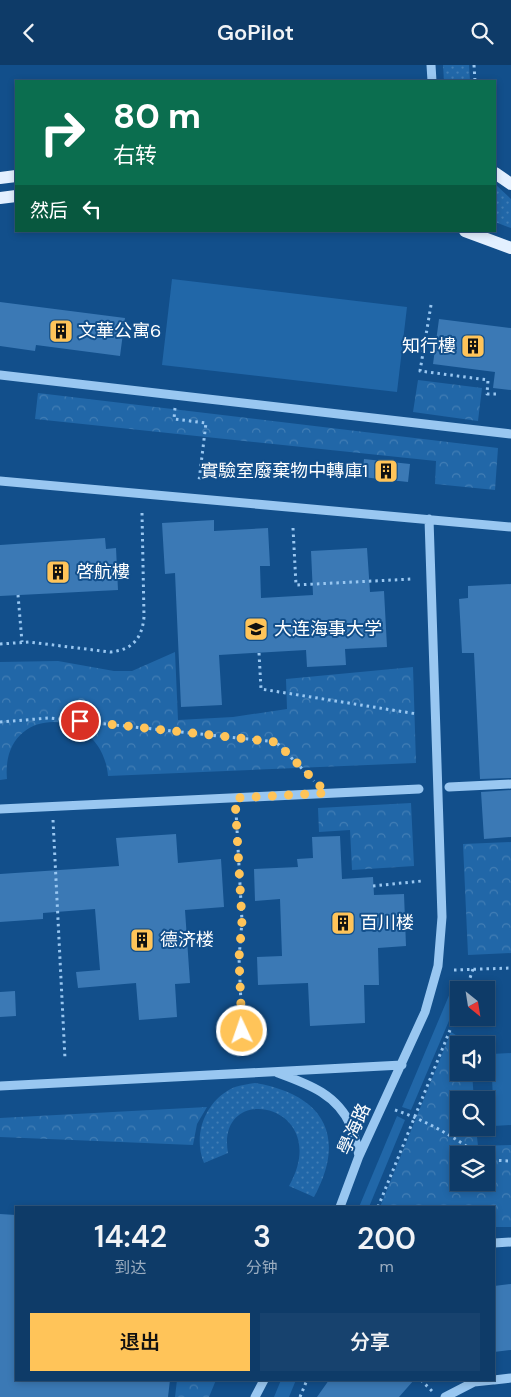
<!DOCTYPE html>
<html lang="zh">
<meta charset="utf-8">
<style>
body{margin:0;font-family:"DM Sans","Noto Sans SC",sans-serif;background:#17426e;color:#f1f3f6;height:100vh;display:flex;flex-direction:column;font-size:19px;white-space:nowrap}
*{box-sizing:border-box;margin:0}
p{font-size:16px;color:#9badc0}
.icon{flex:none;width:28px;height:28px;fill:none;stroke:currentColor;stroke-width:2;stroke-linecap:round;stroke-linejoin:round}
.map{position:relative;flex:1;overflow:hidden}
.drawer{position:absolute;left:15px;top:1141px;width:480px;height:175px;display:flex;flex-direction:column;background:#0e3b68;border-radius:0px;box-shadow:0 2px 8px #0003,0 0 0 1px #2e557c}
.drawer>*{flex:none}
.guide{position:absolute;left:15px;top:15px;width:481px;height:152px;border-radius:0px;box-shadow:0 2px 8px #0003,0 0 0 1px #2e557c;background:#0b6e4f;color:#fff;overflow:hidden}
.needle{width:32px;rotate:150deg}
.tools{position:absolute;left:450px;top:916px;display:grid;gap:10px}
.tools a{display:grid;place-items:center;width:45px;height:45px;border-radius:0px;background:#0e3b68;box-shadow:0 2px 8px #0003,0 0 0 1px #2e557c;font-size:25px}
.pin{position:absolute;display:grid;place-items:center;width:42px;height:42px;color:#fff;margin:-21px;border:2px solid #fff;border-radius:50%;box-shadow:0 1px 5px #0007}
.me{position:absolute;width:55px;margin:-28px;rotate:357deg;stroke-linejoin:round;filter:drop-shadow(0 0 4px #0008)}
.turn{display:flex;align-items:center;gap:18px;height:105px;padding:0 15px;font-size:22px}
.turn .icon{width:65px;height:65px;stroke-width:2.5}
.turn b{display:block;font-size:35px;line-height:42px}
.then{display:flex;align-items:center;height:48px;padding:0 15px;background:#0003;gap:10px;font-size:19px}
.eta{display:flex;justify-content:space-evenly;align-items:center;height:85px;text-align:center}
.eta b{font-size:30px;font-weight:600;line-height:35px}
.cta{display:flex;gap:10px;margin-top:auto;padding:10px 15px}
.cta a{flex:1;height:58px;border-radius:0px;background:#ffc459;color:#111;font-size:20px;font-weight:600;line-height:58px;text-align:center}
.cta a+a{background:#17426e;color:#f1f3f6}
header{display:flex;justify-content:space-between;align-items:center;height:65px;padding:0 15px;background:#0e3b68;font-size:22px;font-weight:600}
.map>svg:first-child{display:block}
.grass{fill:#2167a8}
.forest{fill:url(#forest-crowns);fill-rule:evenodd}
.garden{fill:url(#garden-dots)}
.building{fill:#3b79b5}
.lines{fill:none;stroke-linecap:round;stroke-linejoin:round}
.path{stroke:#99c7f1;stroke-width:3;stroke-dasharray:2.5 4;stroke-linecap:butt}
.minor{stroke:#99c7f1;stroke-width:9}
.major{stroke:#e3f0ff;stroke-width:12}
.route{stroke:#ffc459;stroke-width:9;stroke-dasharray:0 16.2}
.labels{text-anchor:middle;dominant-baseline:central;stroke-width:4;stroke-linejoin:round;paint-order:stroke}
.poi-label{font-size:18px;fill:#fff;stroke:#124f8b;text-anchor:start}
.street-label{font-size:18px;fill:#fff;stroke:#124f8b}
</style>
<header><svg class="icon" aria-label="back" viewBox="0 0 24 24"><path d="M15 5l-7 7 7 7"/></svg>GoPilot<svg class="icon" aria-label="search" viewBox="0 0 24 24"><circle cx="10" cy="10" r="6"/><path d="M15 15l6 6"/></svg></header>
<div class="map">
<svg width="511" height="1332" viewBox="0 0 511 1332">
<defs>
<pattern id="forest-crowns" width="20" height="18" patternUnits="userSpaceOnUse" patternTransform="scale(1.25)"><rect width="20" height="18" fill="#2167a8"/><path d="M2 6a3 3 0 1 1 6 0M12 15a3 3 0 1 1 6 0" fill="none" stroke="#427eb5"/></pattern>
<pattern id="garden-dots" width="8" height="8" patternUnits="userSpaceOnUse" patternTransform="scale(1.25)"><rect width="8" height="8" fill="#2167a8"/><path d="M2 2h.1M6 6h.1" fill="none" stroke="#427eb5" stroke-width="1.8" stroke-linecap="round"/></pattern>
</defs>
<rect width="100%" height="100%" fill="#124f8b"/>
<path class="grass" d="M172 214 407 242 397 327 162 300Z
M453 921 459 925 457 937 411 1045 402 1042Z
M511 988V1060L494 1061 491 989Z
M397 1051 405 1055 369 1142H359Z
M281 1315H296L289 1332H274Z"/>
<path class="forest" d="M418 315 482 323 478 356 413 347Z
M38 328 498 383 495 425 435 419 436 396 35 354Z
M175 587 178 655 233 652 287 644 286 614 413 602 416 698 108 711C102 639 0 638 7 714L0 715V597L58 596 114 606H132Z
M411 738 414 801 352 805 350 765 319 767 318 743Z
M511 777V888L468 890 463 779Z
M451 967 470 979 459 980V1008H472L474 1035H459V1062L476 1063 478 1081 511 1080V1162H494V1142H380ZM459 1090H486V1118H459Z
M207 1042 197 1059 193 1080 0 1072V1053Z
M177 1315H216L209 1332H175Z"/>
<path class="garden" d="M443 0H469L470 16H444Z
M495 119 511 134V163L495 157Z
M255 1018C322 1029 348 1070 314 1132L289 1121C335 1039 215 1014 228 1088L204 1098C192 1069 206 1034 235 1022 241 1020 248 1019 255 1018Z"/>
<path class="building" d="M0 237 125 253 120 291 36 280 35 286 0 281Z
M439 254 511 263V325L493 323 495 307 433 299Z
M364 394 410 399 408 417 362 412Z
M214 455V466L268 463 270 501H260L261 533 313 530 311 486 367 483 370 527 384 526 387 582 345 584 346 600 307 602 306 585 219 590 222 640 181 642 175 508 165 509 162 458Z
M105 473 106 484 116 483 118 525 0 531V480Z
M511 519V713L480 714 474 588H462L459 534 468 533V521Z
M511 725V772L484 774 481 727Z
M176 769 178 798 221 794 224 842 185 845 190 918 175 919 177 952 139 955 136 918 78 923 76 907 100 905 95 844 43 848V854L0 857V809L119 801 116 773Z
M340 771 342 814 373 812 374 830 404 829 406 881 378 883 379 920H364L365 958 310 961 308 918 258 920 257 892 282 891 280 834 255 836 254 804 298 802 297 794 313 793 312 772Z
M15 926 16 951 0 952V927Z
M0 1149 16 1150V1315H170L168 1332H0Z
M511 1219V1285L494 1287V1221Z
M329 1315H414L399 1332H317Z"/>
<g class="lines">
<path class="path" d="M474 0 475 16
M431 240 420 306 488 315 487 329H496
M175 343 174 354 206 358 199 416
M293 463 296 520 412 514
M18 530 22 577
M0 579 29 577 110 587C132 585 142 574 144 552L142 448
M259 588 261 624 417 649
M0 657 49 653 276 677 314 716
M236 746 242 856 239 893 243 985
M53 755 65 994
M373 821 422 816
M454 905 511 903
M466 925 473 904
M395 1045C425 1055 453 1071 479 1090
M486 1095 511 1096
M378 1142 459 943
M421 1315 432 1326
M300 1332 307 1315"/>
<path class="minor" d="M431 0 432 16
M0 310 511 369
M0 416 511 462
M449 722 511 719
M0 744 419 724
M278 1008C308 1019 337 1029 351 1061 355 1070 357 1082 359 1091
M0 1021 402 1000
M340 1142 359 1091 425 947 438 901 442 852 429 454
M494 1178 511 1177
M494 1315 511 1313
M255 1332 264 1315
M445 1332 474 1317 493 1315"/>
<path class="major" d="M495 108 511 119
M0 113 16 111
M0 133 16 131
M465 166 511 183"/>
</g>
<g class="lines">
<path class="route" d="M80 656 276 677 327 728 235 733 242 856 239 893 242 966"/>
</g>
<defs>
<g id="building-square" transform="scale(1.25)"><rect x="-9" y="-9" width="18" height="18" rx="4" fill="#ffc459" stroke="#124f8b"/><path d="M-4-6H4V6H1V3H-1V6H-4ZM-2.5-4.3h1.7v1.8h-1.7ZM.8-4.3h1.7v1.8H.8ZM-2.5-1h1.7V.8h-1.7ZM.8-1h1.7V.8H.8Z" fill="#111"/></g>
<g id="university-square" transform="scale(1.25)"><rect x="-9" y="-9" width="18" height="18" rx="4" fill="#ffc459" stroke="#124f8b"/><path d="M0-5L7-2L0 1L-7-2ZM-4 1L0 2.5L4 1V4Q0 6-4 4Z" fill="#111"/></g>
</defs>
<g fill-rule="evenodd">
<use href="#building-square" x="61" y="266"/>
<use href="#building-square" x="473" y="281"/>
<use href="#building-square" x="386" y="406"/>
<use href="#building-square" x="58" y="507"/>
<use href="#university-square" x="256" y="564"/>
<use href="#building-square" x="343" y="858"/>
<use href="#building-square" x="142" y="875"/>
</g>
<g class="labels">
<g class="poi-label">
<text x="78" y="266">文華公寓6</text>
<text x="456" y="281" text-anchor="end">知行樓</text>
<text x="368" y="406" text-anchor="end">實驗室廢棄物中轉庫1</text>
<text x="76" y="507">啓航樓</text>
<text x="274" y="564">大连海事大学</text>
<text x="360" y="858">百川楼</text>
<text x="160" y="875">德济楼</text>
</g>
<g class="street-label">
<text transform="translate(354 1064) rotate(-66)">學海路</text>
</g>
</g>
</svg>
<div class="tools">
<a><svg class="needle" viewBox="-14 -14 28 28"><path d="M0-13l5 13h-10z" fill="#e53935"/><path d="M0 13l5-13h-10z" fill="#9badc0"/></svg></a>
<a><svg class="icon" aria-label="sound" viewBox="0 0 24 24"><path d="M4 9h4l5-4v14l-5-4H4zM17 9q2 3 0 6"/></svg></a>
<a><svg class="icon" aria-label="search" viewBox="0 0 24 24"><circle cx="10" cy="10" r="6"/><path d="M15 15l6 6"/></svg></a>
<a><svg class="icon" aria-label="layers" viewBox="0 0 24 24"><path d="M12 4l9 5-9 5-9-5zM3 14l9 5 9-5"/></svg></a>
</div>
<div class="pin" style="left:80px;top:656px;background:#d93025"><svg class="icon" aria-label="arrive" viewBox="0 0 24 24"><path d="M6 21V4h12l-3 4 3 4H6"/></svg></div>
<svg class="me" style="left:242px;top:966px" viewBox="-20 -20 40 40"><circle r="17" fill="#ffc459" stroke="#fff" stroke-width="3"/><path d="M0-11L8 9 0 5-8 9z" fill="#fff"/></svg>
<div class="guide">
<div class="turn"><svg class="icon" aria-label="right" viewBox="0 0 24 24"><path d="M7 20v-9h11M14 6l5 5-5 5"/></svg><div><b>80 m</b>右转</div></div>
<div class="then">然后<svg class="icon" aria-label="left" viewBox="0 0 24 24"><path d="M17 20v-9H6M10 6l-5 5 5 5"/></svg></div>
</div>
<section class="drawer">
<div class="eta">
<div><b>14:42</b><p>到达</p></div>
<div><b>3</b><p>分钟</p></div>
<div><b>200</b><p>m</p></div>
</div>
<div class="cta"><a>退出</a><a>分享</a></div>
</section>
</div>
